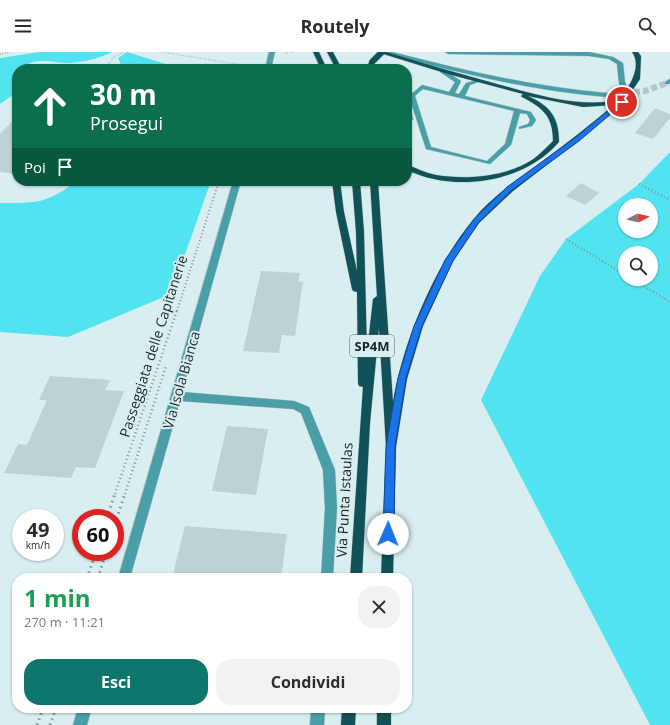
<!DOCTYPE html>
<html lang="it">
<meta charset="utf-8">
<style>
body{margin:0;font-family:"Open Sans",sans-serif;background:#f2f2f3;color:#2b2b33;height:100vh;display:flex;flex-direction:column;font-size:15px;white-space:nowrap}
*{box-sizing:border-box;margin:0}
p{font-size:13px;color:#7c7c81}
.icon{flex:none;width:22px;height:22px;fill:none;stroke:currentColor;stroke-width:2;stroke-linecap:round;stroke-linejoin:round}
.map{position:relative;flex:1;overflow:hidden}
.drawer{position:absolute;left:12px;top:521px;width:400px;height:140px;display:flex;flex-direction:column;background:#fff;border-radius:16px;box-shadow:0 1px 3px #0004}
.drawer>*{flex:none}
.guide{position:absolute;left:12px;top:12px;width:400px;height:122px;border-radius:16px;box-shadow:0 1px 3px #0004;background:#0b6e4f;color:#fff;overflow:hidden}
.needle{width:26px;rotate:83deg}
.fabs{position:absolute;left:618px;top:146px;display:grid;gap:8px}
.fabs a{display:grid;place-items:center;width:40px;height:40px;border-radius:50%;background:#fff;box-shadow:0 1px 3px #0004;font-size:20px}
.speed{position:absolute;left:12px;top:457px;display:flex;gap:8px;font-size:20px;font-weight:700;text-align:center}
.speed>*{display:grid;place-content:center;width:52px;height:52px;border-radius:50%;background:#fff;box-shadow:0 1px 3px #0004;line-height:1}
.speed small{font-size:10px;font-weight:400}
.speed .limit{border:6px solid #d22;background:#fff;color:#111}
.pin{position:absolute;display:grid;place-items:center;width:34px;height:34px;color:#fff;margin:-17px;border:2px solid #fff;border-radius:50%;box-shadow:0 1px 4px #0007}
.me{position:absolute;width:44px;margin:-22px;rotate:1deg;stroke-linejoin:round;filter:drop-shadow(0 0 3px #0008)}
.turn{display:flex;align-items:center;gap:14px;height:84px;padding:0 12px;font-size:18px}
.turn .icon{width:52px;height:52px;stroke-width:2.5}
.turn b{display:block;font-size:28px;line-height:34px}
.then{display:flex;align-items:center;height:38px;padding:0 12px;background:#0003;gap:8px;font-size:15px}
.round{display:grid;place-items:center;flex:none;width:42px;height:42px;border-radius:16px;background:#f2f2f3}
.head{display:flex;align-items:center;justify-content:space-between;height:68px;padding:0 12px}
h1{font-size:24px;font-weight:700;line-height:30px;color:#1e9e55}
.primary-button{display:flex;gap:8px;margin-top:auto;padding:8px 12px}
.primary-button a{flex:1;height:46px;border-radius:16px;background:#0f766e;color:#fff;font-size:16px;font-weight:700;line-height:46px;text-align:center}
.primary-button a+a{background:#f2f2f3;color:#2b2b33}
header{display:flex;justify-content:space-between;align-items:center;height:52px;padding:0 12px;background:#fff;font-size:18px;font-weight:700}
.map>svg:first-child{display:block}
.water{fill:#52e3f1;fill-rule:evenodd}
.building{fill:#bdd2d4}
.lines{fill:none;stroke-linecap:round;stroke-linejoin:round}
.minor-tunnel{stroke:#b3c5c7;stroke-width:6;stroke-dasharray:6 3;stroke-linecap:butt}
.minor-casing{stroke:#b7c9cb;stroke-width:1}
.major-casing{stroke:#b7c9cb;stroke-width:1}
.path-far3{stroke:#839293;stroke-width:1.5;stroke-dasharray:0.5 2;stroke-linecap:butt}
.path-far2{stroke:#839293;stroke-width:2;stroke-dasharray:1 2.5;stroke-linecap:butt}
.path-far1{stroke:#839293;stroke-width:2.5;stroke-dasharray:1 3;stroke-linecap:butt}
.path{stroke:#839293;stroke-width:3;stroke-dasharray:1.5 4;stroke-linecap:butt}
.minor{fill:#4a9ea7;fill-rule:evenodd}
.major{fill:#115158;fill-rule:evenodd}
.major-bridge-casing{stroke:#b7c9cb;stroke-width:7;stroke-linecap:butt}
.major-bridge{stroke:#115158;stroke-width:6}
.route{fill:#1a73e8;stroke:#114b97}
.labels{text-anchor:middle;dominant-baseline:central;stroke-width:4;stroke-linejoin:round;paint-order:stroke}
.shield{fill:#d9eef0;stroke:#546061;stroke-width:1}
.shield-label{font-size:13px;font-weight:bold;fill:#1b2324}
.street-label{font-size:14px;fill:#1b2324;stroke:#d9eef0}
</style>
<header><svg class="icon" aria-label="menu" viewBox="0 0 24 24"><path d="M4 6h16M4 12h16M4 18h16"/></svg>Routely<svg class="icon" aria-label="search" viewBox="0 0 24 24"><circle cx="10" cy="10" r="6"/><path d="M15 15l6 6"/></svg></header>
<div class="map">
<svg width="670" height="673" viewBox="0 0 670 673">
<rect width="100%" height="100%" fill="#d9eef0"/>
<path class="water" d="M40 0H112C98 7 84 10 69 11 55 11 37 5 25 14L27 17H17V40L0 52V6Z
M127 0 182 17H125L121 13 118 6Z
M670 100V673H650L481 348 540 224 566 187 639 132ZM625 153H651V179H625ZM625 201H651V227H625Z
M76 129H211L171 242 68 285 0 280V151C34 151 48 152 76 129Z"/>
<path class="building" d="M655 56 670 62V66L653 87 635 81Z
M17 64V122L0 120V82Z
M581 131 599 141 585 153 566 144Z
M261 219 300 221 298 229 303 230 295 284 282 283 279 301 243 299Z
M50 324 110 328 105 338 124 339 95 416 76 415 71 426 4 421 18 392 27 393 47 348H39Z
M227 374 268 377 256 443 212 439Z
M185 474 287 482 281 526H172Z"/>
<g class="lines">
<path class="minor-tunnel" d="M607 43 645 39 667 31"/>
<g class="minor-casing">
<path id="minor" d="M269 0H275L271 17H265Z
M382 0H392C463 18 534 35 607 41L610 43 607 45C545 40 486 27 426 12 414 9 392 6 382 0Z
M445 0H589L613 5 623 11 625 30 630 43 627 45C618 40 618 21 617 12L609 7 589 4 448 2Z
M440 18H444L461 29 455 41 459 42 466 31 478 28V30L470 33 465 44 531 60 536 68 532 74 519 77V75L528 72 530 68 527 62 520 61 511 93 490 112 426 97 409 44 422 33 449 40 455 30 440 20ZM423 37 514 59 505 92 487 109 431 95 415 44Z
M670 27V32H665V30Z
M407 50 410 52 413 68 408 67Z
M233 129H241L182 340 294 349 309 355 335 418 337 456 333 526H321L325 456 323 418 301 361 293 357 180 349 130 526H118Z
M78 656H92L87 673H73Z
M311 656H325L324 673H310Z"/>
</g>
<g class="major-casing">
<path id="major" d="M313 0H319L327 17H321Z
M327 0H333L342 17H336Z
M377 0H386C423 11 460 22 497 32 538 43 578 56 620 48 628 36 643 15 632 0H638L641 4 640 27 624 51 579 88 513 139 479 171 453 209 423 274 407 327 396 395 393 526H381L386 395 379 276 370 371 362 526H350L363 335 359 334 358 331 357 240 353 239 352 237 336 160 332 129H340L344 160 357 219 356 180 352 129H360L364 180 367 300 373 247 377 244 370 129H378L393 350C403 290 434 215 473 168 491 145 519 127 543 109 567 91 591 72 614 53L583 55 528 44C550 54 559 65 559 90 524 131 455 141 407 118V113C417 116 425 121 436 123 467 128 505 125 532 108 539 103 546 96 553 89 553 64 543 56 522 45L521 44 523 42 448 22Z
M372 8 375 10 371 17H365L370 9Z
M342 656H356L355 673H341Z
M377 656H391V673H377Z"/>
</g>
<path class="path-far3" d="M161 0 255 15
M285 1 293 0
M0 2 12 0
M104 17 114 5 124 0"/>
<path class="path-far2" d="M639 132 670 148
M566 187 625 223
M632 227 670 250
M177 259 219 129"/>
<path class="path-far1" d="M115 442 177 258
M125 442 166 314"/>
<path class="path" d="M107 466 115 441
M115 472 125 441
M87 526 96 500
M98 526 106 500
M37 673 43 656
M50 673 56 656"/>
<use href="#minor" class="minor"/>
<use href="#major" class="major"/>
<g class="major-bridge-casing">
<path id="major-bridge" d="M372 10 382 0"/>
</g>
<use href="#major-bridge" class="major-bridge"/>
</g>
<path class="route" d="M620 49 625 50 579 89 512 138 479 170 453 209 422 274 406 326 395 395 394 482 392 486 388 488 385 486 383 482 386 395 398 326 414 274 445 208 474 167 507 135 575 86Z"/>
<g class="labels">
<rect class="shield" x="350" y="283" width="44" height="22" rx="3"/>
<g class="shield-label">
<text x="372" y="294">SP4M</text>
</g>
<g class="street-label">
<text transform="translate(153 294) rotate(-72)">Passeggiata delle Capitanerie</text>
<text transform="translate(181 328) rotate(-74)">Via Isola Bianca</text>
<text transform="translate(344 448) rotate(-87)">Via Punta Istaulas</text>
</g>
</g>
</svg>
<div class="fabs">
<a><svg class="needle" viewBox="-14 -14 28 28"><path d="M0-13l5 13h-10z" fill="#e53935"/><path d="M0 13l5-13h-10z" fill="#7c7c81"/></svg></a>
<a><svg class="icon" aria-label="search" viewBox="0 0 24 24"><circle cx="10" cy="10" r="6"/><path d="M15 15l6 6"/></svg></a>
</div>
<div class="speed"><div>49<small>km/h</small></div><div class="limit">60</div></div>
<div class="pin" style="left:622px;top:50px;background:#d93025"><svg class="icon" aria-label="arrive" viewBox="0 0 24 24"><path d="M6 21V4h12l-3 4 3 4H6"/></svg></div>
<svg class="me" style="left:388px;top:482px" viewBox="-20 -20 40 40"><circle r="19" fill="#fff"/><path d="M0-13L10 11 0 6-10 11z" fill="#1a73e8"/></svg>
<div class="guide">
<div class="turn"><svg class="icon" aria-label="ahead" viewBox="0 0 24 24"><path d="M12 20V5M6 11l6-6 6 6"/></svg><div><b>30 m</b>Prosegui</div></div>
<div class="then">Poi<svg class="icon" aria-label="arrive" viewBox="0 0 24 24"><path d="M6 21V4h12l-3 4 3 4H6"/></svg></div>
</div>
<section class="drawer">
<div class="head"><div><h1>1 min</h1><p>270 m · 11:21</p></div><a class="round"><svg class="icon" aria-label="close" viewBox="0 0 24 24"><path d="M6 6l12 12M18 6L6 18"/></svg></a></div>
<div class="primary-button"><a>Esci</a><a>Condividi</a></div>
</section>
</div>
